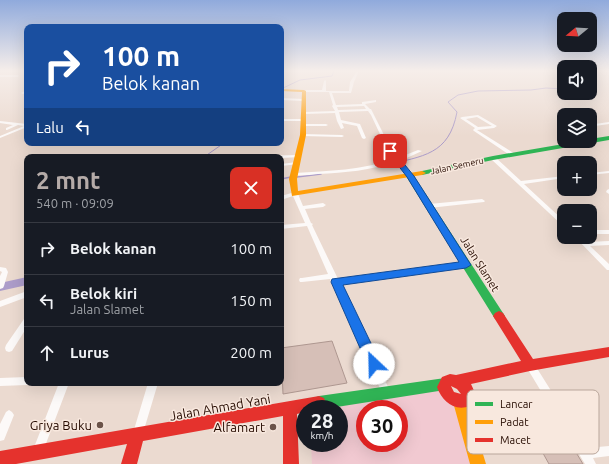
<!DOCTYPE html>
<html lang="id">
<meta charset="utf-8">
<style>
body{margin:0;font-family:Ubuntu,sans-serif;background:#242831;color:#f1f3f6;height:100vh;display:flex;flex-direction:column;font-size:15px;white-space:nowrap}
*{box-sizing:border-box;margin:0}
p{font-size:13px;color:#9ea1a6}
.icon{flex:none;width:22px;height:22px;fill:none;stroke:currentColor;stroke-width:2;stroke-linecap:round;stroke-linejoin:round}
.map{position:relative;flex:1;overflow:hidden}
.details{position:absolute;left:24px;top:154px;width:260px;height:232px;display:flex;flex-direction:column;background:#171b24;border-radius:8px;box-shadow:0 4px 16px #0002}
.details>*{flex:none}
.banner{position:absolute;left:24px;top:24px;width:260px;height:122px;border-radius:8px;box-shadow:0 4px 16px #0002;background:#1a4fa0;color:#fff;overflow:hidden}
.needle{width:26px;rotate:252deg}
.tools{position:absolute;left:557px;top:12px;display:grid;gap:8px}
.tools a{display:grid;place-items:center;width:40px;height:40px;border-radius:8px;background:#171b24;box-shadow:0 4px 16px #0002;font-size:20px}
.speed{position:absolute;left:296px;top:400px;display:flex;gap:8px;font-size:20px;font-weight:700;text-align:center}
.speed>*{display:grid;place-content:center;width:52px;height:52px;border-radius:50%;background:#171b24;box-shadow:0 4px 16px #0002;line-height:1}
.speed small{font-size:10px;font-weight:400}
.speed .limit{border:6px solid #d22;background:#fff;color:#111}
.pin{position:absolute;display:grid;place-items:center;width:34px;height:34px;color:#fff;margin:-17px;border-radius:8px;box-shadow:0 2px 6px #0006}
.me{position:absolute;width:44px;margin:-22px;rotate:336deg;stroke-linejoin:round;filter:drop-shadow(0 0 3px #0008)}
.turn{display:flex;align-items:center;gap:14px;height:84px;padding:0 12px;font-size:18px}
.turn .icon{width:52px;height:52px;stroke-width:2.5}
.turn b{display:block;font-size:28px;line-height:34px}
.then{display:flex;align-items:center;height:38px;padding:0 12px;background:#0003;gap:8px;font-size:15px}
.round{display:grid;place-items:center;flex:none;width:42px;height:42px;border-radius:8px;background:#242831}
.headline{display:flex;align-items:center;justify-content:space-between;height:68px;padding:0 12px}
h1{font-size:24px;font-weight:700;line-height:30px;color:#b5aba8}
ul{padding:0;list-style:none}
li{display:flex;align-items:center;gap:12px;height:52px;padding:0 12px;border-top:1px solid #363941}
li div{flex:1}
li b{display:block;font-size:15px}
li em{font-style:normal}
.map>svg:first-child{display:block}
.green{fill:#f1c9d1;fill-rule:evenodd}
.lines{fill:none;stroke-linecap:round;stroke-linejoin:round}
.stream-far1{stroke:#ac9cc9;stroke-width:1}
.stream{stroke:#ac9cc9;stroke-width:1.5}
.river{fill:#ac9cc9;fill-rule:evenodd}
.building{fill:#d6bfb7;stroke:#ae9790}
.street{fill:#fcf9f8;fill-rule:evenodd}
.fast{fill:#30b455;fill-rule:evenodd}
.slow{fill:#ff9f0a;fill-rule:evenodd}
.jam{fill:#e5322d;fill-rule:evenodd}
.route{fill:#1a73e8;stroke:#114b97}
.poi-dot{fill:#6b5349;stroke:#f8e8de;stroke-width:1.5}
.labels{text-anchor:middle;dominant-baseline:central;stroke-width:3;stroke-linejoin:round;paint-order:stroke}
.far-street-label{font-size:9px;fill:#260b00;stroke:#f8e8de}
.street-label{font-size:11px;fill:#260b00;stroke:#f8e8de}
.near-street-label{font-size:13px;fill:#260b00;stroke:#f8e8de}
.near-poi-label{font-size:13px;fill:#260b00;stroke:#f8e8de;text-anchor:end}
.key{fill:#f8e8de;stroke:#b9a69b;stroke-width:1}
.key-label{font-size:11px;fill:#260b00}
</style>
<div class="map">
<svg width="609" height="464" viewBox="0 0 609 464">
<rect width="100%" height="100%" fill="#ebdad0"/>
<path class="green" d="M434 385 452 400 478 464H312L311 443H339V409H309ZM365 409H399V443H365Z"/>
<g class="lines">
<path class="stream-far1" d="M281 89 300 80 332 76 334 71
M204 157 224 143
M386 165C423 156 449 155 457 112L448 102 458 95 478 91 531 90 546 88 564 89"/>
<path class="stream" d="M297 177 321 174
M281 179 291 177"/>
<path class="river" d="M27 277V285L0 291V283Z"/>
</g>
<path class="building" d="M332 341 347 383 283 394 281 348Z
M541 410 549 422 557 421 583 464H549L520 412Z"/>
<g class="lines">
<path class="street" d="M281 71H301L300 72H281Z
M357 71H359L354 82 351 93H332L336 105 362 104V102L376 100V102L365 104 370 109H371L392 151 398 158 418 150 422 151 400 161 412 176V177H408L396 162C371 170 345 173 318 174 310 175 301 176 293 175V174L295 173C328 171 363 170 394 159L388 151 371 115 368 111 339 112 341 120 360 124 366 138 364 139 362 138 357 126 342 123 344 128 341 129 337 121 335 113 304 114 302 113 304 112 335 111 332 106 333 105 329 92H304L302 91 304 90H322L324 81 325 80 326 81V91H349L350 82ZM364 106 366 109 338 110 337 107Z
M0 75H18L19 76 18 77H0Z
M27 90V92L23 94 21 93Z
M281 98 304 99 306 100 304 101 281 100Z
M478 115 497 126 494 128 477 130 515 154V156H511L474 131 473 130 475 128 460 118 462 117ZM477 117 492 126 478 127 466 119Z
M283 119H303L305 120 303 121H284L282 120Z
M0 121 27 124V127L0 138V136L24 126 18 125 7 130H6V128L13 125 0 123Z
M609 122V124L595 126 593 125 595 124Z
M302 124H326L328 125 326 126H302Z
M302 134 342 135 344 136 342 137 303 136H302Z
M299 155 301 156V157L281 158 252 157 254 156Z
M491 157H495L521 181 564 176V178L524 184 564 221V226L562 225 491 159Z
M297 162 299 163V164L281 166V164Z
M609 171V173L590 175V173Z
M609 189V194L606 192 607 190Z
M295 192 298 194 303 206 323 203 326 205 323 207 305 209 311 223 313 224 312 225 338 279 466 263H468L469 265 468 267H466L340 284 389 389 391 392 389 395 386 396 383 395 330 279 302 282H300L299 280 300 278H302L328 274 307 226 281 229V225L305 223 293 196 281 200V196Z
M482 199 485 201 484 202 429 208 426 206 429 204Z
M590 230H609V234H590Z
M575 237H582L587 242 609 241V245L590 246 609 264V270H607Z
M0 267 6 268 8 272 4 286 3 288 0 289V276L2 272 0 271Z
M27 291V297L0 307V301Z
M27 318V327L12 351 9 352 6 351 5 348 6 345 24 319Z
M530 361 533 362 587 448 609 446V456L593 458 596 464H585L527 368 526 365 527 362Z
M27 377V383H31L27 385 0 386V378Z
M59 383H69L42 454 38 455 34 454 33 450Z
M148 383H158L143 433 142 437 138 438 134 437 133 433Z
M9 410 12 412 14 415 4 440 0 441V424L6 412Z"/>
<path class="fast" d="M609 136V140L493 160 422 175 418 173 422 171 493 156 581 141H590V139Z
M407 174H410L414 176 503 313 505 316 503 319 499 321 495 319 406 176Z
M445 378 450 380 452 384 450 388 445 390 324 409 314 408 312 403 314 398 319 396Z"/>
<path class="slow" d="M281 89 304 90 306 91V135L297 179 298 191 422 171 426 173 422 175 292 196 289 179 300 135 302 92 281 91Z
M460 395 465 397 467 402 486 464H470L453 402 455 397Z"/>
<path class="jam" d="M499 311 503 313 533 359 609 347V357L530 371 471 384 476 395 470 406C454 412 442 401 437 387L442 377 450 374 456 375 521 361 493 316 495 313ZM451 386 457 389 461 394 454 392Z
M319 396 324 398 326 403 324 408 305 409V412L297 414 299 464H283V416L143 441 137 464H121L127 444 16 464H0V451Z"/>
</g>
<linearGradient id="sky" x2="0" y2="1"><stop stop-color="#90aadc"/><stop offset="0.52" stop-color="#f6eeea"/><stop offset="1" stop-color="#f6eeea" stop-opacity="0"/></linearGradient>
<rect width="609" height="136" fill="url(#sky)"/>
<path class="route" d="M388 149H392L414 176 471 265 466 268 343 285 381 364 379 368 374 370 369 368 367 364 331 282 332 279 459 262 407 177 387 151Z"/>
<g class="poi-dot">
<circle cx="100" cy="425" r="4"/>
<circle cx="273" cy="427" r="4"/>
</g>
<g class="labels">
<g class="far-street-label">
<text transform="translate(457 166) rotate(-12)">Jalan Semeru</text>
</g>
<g class="street-label">
<text transform="translate(480 264) rotate(58)">Jalan Slamet</text>
</g>
<g class="near-street-label">
<text transform="translate(220 407) rotate(-10)">Jalan Ahmad Yani</text>
</g>
<g class="near-poi-label">
<text x="92" y="425">Griya Buku</text>
<text x="265" y="427">Alfamart</text>
</g>
</g>
<rect x="467" y="390" width="132" height="64" rx="6" class="key"/>
<rect x="475" y="402" width="18" height="4" fill="#30b455"/>
<rect x="475" y="420" width="18" height="4" fill="#ff9f0a"/>
<rect x="475" y="438" width="18" height="4" fill="#e5322d"/>
<g class="key-label">
<text x="500" y="408">Lancar</text>
<text x="500" y="426">Padat</text>
<text x="500" y="444">Macet</text>
</g>
</svg>
<div class="tools">
<a><svg class="needle" viewBox="-14 -14 28 28"><path d="M0-13l5 13h-10z" fill="#e53935"/><path d="M0 13l5-13h-10z" fill="#9ea1a6"/></svg></a>
<a><svg class="icon" aria-label="sound" viewBox="0 0 24 24"><path d="M4 9h4l5-4v14l-5-4H4zM17 9q2 3 0 6"/></svg></a>
<a><svg class="icon" aria-label="layers" viewBox="0 0 24 24"><path d="M12 4l9 5-9 5-9-5zM3 14l9 5 9-5"/></svg></a>
<a>+</a>
<a>−</a>
</div>
<div class="speed"><div>28<small>km/h</small></div><div class="limit">30</div></div>
<div class="pin" style="left:390px;top:151px;background:#d93025"><svg class="icon" aria-label="arrive" viewBox="0 0 24 24"><path d="M6 21V4h12l-3 4 3 4H6"/></svg></div>
<svg class="me" style="left:374px;top:364px" viewBox="-20 -20 40 40"><circle r="19" fill="#fff"/><path d="M0-13L10 11 0 6-10 11z" fill="#1a73e8"/></svg>
<div class="banner">
<div class="turn"><svg class="icon" aria-label="right" viewBox="0 0 24 24"><path d="M7 20v-9h11M14 6l5 5-5 5"/></svg><div><b>100 m</b>Belok kanan</div></div>
<div class="then">Lalu<svg class="icon" aria-label="left" viewBox="0 0 24 24"><path d="M17 20v-9H6M10 6l-5 5 5 5"/></svg></div>
</div>
<section class="details">
<div class="headline"><div><h1>2 mnt</h1><p>540 m · 09:09</p></div><a class="round" style="background:#d93025;color:#fff"><svg class="icon" aria-label="close" viewBox="0 0 24 24"><path d="M6 6l12 12M18 6L6 18"/></svg></a></div>
<ul>
<li><svg class="icon" aria-label="right" viewBox="0 0 24 24"><path d="M7 20v-9h11M14 6l5 5-5 5"/></svg><div><b>Belok kanan</b></div><em>100 m</em></li>
<li><svg class="icon" aria-label="left" viewBox="0 0 24 24"><path d="M17 20v-9H6M10 6l-5 5 5 5"/></svg><div><b>Belok kiri</b><p>Jalan Slamet</p></div><em>150 m</em></li>
<li><svg class="icon" aria-label="ahead" viewBox="0 0 24 24"><path d="M12 20V5M6 11l6-6 6 6"/></svg><div><b>Lurus</b></div><em>200 m</em></li>
</ul>
</section>
</div>
